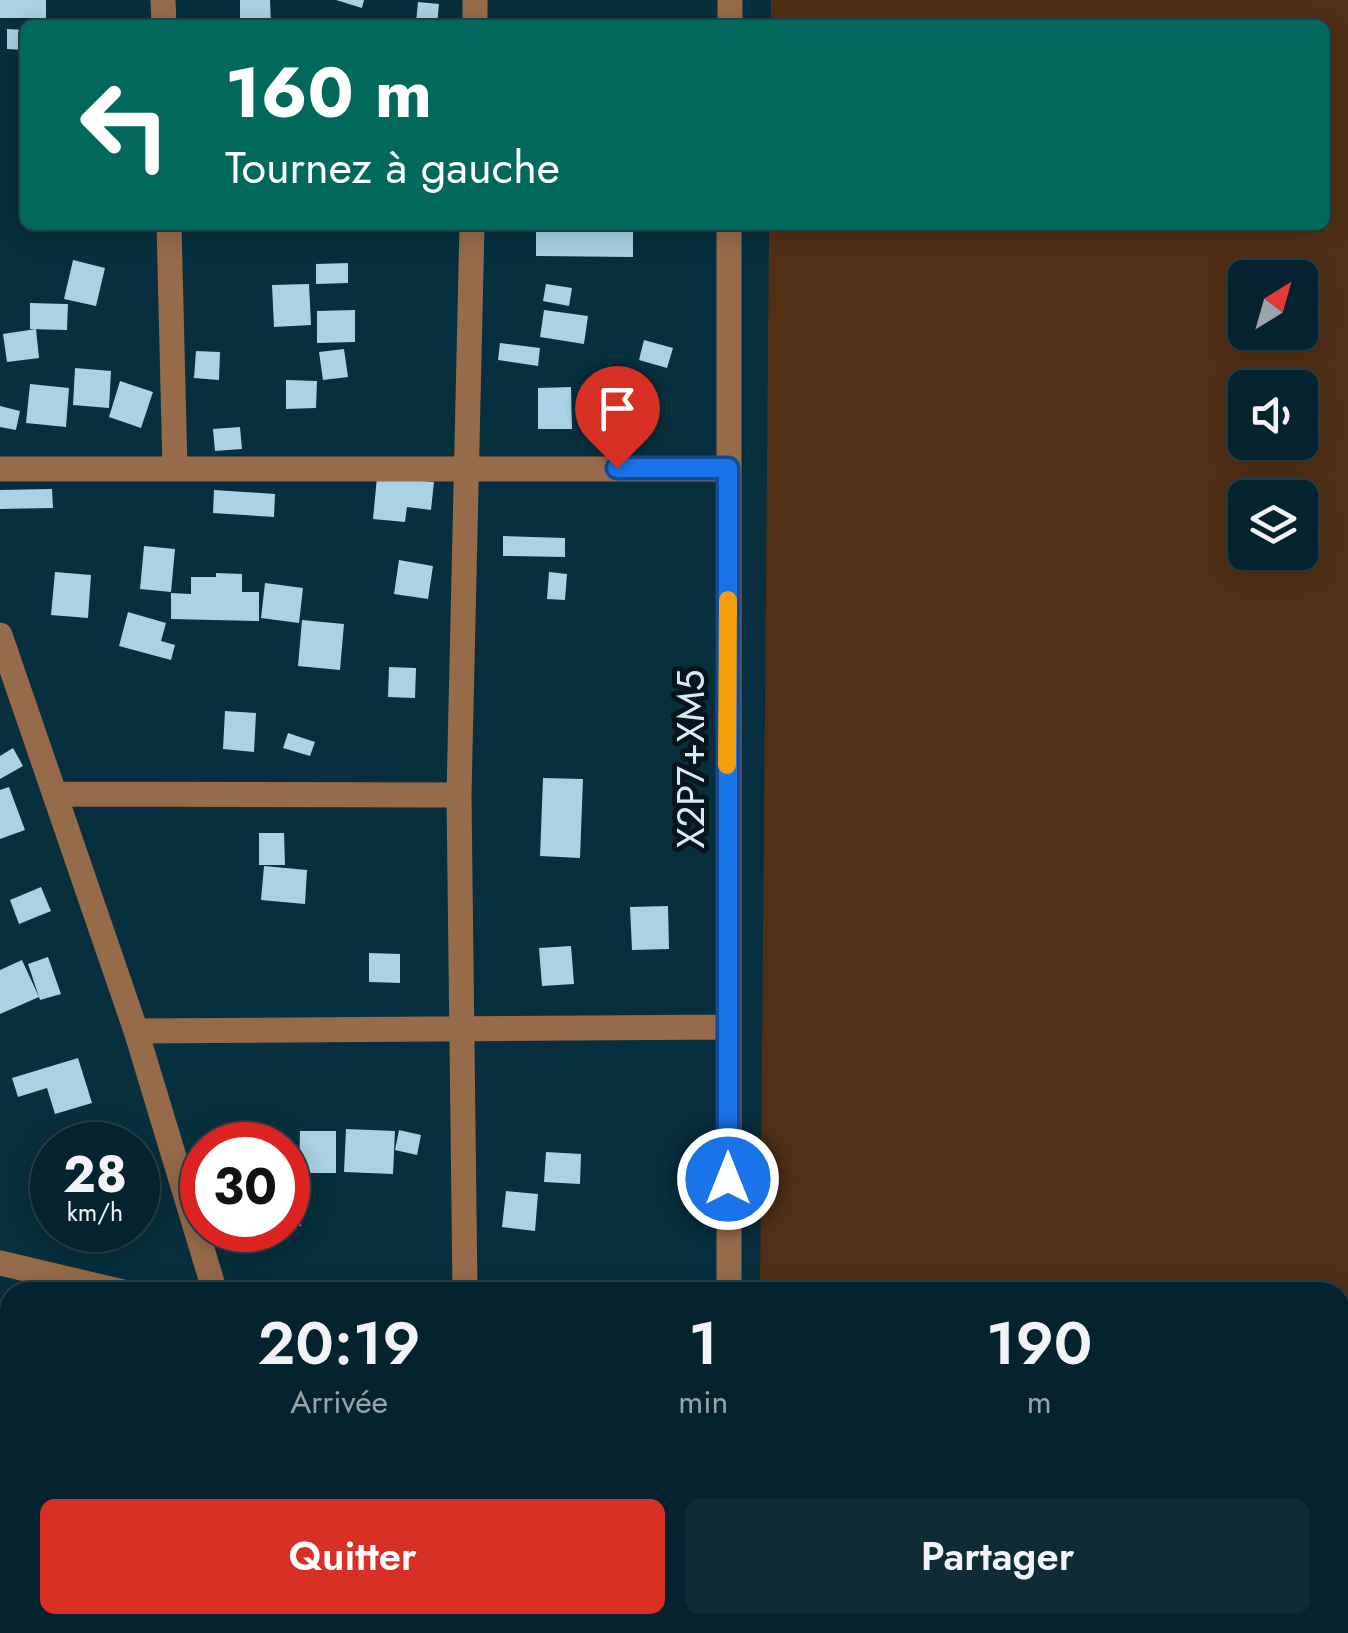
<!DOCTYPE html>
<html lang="fr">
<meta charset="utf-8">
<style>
body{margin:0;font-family:Jost,sans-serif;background:#0e2b36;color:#f1f3f6;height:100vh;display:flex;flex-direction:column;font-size:38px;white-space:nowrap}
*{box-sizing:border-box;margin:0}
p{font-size:32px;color:#97a4aa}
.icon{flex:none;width:55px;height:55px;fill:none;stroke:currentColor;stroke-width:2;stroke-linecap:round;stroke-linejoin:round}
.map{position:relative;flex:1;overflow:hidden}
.details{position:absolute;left:0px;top:1282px;width:1350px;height:352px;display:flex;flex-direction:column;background:#05232e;border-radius:30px 30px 0 0;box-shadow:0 5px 25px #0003,0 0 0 2px #26404a}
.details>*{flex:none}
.guide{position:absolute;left:20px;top:20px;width:1310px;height:210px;border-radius:15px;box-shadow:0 5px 25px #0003,0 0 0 2px #26404a;background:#00695c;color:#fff;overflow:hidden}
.needle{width:65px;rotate:37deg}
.buttons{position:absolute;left:1228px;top:260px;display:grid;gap:20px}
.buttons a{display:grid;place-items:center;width:90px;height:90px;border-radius:15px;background:#05232e;box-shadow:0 5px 25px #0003,0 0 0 2px #26404a;font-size:50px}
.speed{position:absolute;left:30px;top:1122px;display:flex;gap:20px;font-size:50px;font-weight:700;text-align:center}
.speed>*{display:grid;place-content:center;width:130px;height:130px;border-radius:50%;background:#05232e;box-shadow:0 5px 25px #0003,0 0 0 2px #26404a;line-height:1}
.speed small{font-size:25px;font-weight:400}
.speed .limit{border:15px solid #d22;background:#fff;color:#111}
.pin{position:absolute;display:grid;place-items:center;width:85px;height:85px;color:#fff;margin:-102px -42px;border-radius:50% 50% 50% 0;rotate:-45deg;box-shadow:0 0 10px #0007}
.pin .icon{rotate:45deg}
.me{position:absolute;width:110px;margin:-55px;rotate:0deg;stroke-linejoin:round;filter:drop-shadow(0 0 8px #0008)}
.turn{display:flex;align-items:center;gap:35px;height:210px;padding:0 40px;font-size:45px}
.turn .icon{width:130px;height:130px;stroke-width:2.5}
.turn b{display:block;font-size:70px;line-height:85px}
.eta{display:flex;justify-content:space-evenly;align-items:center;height:170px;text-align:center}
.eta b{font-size:60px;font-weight:600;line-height:70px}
.button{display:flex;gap:20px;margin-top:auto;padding:20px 40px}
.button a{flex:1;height:115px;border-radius:15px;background:#d93025;color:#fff;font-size:40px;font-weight:600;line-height:115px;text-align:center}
.button a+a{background:#0e2b36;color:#f1f3f6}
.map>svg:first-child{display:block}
.green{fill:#513016;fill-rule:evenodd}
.building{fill:#a9d2e4}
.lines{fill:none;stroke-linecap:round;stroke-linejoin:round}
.minor{stroke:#966b4a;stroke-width:25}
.route-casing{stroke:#114b97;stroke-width:25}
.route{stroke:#1a73e8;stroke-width:18}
.slow{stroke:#f59e0b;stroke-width:18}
.labels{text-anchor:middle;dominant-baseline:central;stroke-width:10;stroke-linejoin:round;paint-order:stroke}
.street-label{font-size:38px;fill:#d7ebf4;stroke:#06151c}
</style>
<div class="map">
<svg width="1348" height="1633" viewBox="0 0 1348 1633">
<rect width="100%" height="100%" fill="#072f3d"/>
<path class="green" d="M771 0H1348V1464L1340 1461V1292H760L769 225H1325V25H771ZM1245 278H1300V332H1245ZM1245 388H1300V442H1245ZM1245 498H1300V552H1245Z"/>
<path class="building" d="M0 0H46V18H0Z
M240 0H270L271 25H240Z
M336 0H364L362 8Z
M418 2 439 4 437 25 416 23Z
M7 29 25 30V50L7 49Z
M34 225H66V229H35Z
M283 225H319L318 232Z
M536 225H633V257L536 256Z
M73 260 105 268 96 306 64 299Z
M348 263V283L316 284V264Z
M309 284 311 325 274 327 272 285Z
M546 284 572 288 569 306 543 301Z
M30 303 68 304 67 330 30 329Z
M355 310V342L317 343V311Z
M544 310 588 316 584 344 540 337Z
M36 329 39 358 7 362 3 334Z
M644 340 673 348 667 368 639 360Z
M500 343 540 348 538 366 498 360Z
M344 349 348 377 323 380 319 352Z
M196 351 220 352 219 380 194 378Z
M75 368 111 371 109 408 73 405Z
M286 380 317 381 316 408 286 409Z
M120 381 153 392 141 428 109 417Z
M30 384 69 388 66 427 26 423Z
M571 387 572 429H538V388Z
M584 395 620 396V430H585Z
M0 406 20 411 16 430 0 427Z
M240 427 242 449 215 451 213 429Z
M377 477 434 482 431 510 407 507 405 522 373 519Z
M52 489 53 508 0 509V490Z
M214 490 275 494 274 517 213 513Z
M503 536 565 538V557L503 556Z
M144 546 175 549 171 592 140 589Z
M399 560 433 566 428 599 394 594Z
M55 572 91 575 88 618 51 615Z
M549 572 567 574 565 600 547 599Z
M216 573 242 574V592H259V621L171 619V593L191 594V577H216Z
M265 583 303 588 299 623 261 618Z
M128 612 166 623 161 641 175 645 171 660 119 646Z
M302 620 344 624 340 670 298 666Z
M389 667 416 668 415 698 388 697Z
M225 711 256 713 254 752 223 749Z
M288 733 315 742 310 756 283 748Z
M13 748 23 766 0 779V756Z
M543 778 583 779 580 858 540 856Z
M9 787 25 830 0 839V790Z
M259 833H284L285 865H259Z
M264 866 307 870 305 904 261 900Z
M41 887 51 911 19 924 10 900Z
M668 906 669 949 632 950 630 907Z
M571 946 574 984 542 986 539 948Z
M369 953 400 954V983L369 982Z
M48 957 61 994 40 1000 28 964Z
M22 960 39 997 0 1014V970Z
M78 1058 92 1103 55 1114 47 1088 18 1097 12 1078Z
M346 1129 395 1131 393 1174 344 1172Z
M399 1130 421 1135 417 1155 395 1150Z
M300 1131H336V1173H299Z
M138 1149 154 1175 138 1186Z
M546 1152 581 1154 580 1184 544 1182Z
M506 1191 538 1194 535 1231 502 1227Z
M288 1198H302L301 1226H288Z
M85 1230H115L113 1242 84 1237Z
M1340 1545 1348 1547V1566L1340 1564Z
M762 1625H786L802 1629 801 1633H760Z
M1310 1625H1333L1330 1633H1307Z"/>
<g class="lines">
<path class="minor" d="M163 0 164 25
M475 25V0
M730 25V0
M169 225 175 469
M729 225V1292
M0 469H728
M0 635 136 1031 215 1292
M56 794 459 795
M136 1031 727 1027
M0 1263 123 1292
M465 1292 459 795 472 225
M1340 1470 1348 1472
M0 1556 10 1558
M262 1625 292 1633
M421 1633 422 1625
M949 1633 951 1625"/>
</g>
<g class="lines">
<g class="route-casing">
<path id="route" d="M617 468H728V1179"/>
</g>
<use href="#route" class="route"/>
<path class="slow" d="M727 765 728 600"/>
</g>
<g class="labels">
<g class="street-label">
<text transform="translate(690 759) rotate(-90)">X2P7+XM5</text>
</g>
</g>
</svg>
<div class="buttons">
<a><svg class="needle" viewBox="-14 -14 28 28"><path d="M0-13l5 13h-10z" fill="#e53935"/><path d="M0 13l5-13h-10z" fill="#97a4aa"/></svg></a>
<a><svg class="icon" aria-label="sound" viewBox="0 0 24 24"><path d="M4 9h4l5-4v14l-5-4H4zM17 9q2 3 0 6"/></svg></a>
<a><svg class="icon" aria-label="layers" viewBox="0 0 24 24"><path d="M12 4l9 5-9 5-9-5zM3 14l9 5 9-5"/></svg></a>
</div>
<div class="speed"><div>28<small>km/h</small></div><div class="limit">30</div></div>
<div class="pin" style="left:617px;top:468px;background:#d93025"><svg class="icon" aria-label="arrive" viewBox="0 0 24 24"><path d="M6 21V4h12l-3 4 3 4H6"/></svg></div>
<svg class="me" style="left:728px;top:1179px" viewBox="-20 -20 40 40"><circle r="17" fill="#1a73e8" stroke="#fff" stroke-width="3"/><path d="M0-11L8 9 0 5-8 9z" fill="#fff"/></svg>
<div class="guide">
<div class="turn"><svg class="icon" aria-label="left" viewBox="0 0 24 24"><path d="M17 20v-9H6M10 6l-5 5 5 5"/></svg><div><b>160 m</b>Tournez à gauche</div></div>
</div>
<section class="details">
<div class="eta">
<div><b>20:19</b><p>Arrivée</p></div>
<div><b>1</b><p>min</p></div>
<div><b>190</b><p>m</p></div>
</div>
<div class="button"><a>Quitter</a><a>Partager</a></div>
</section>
</div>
